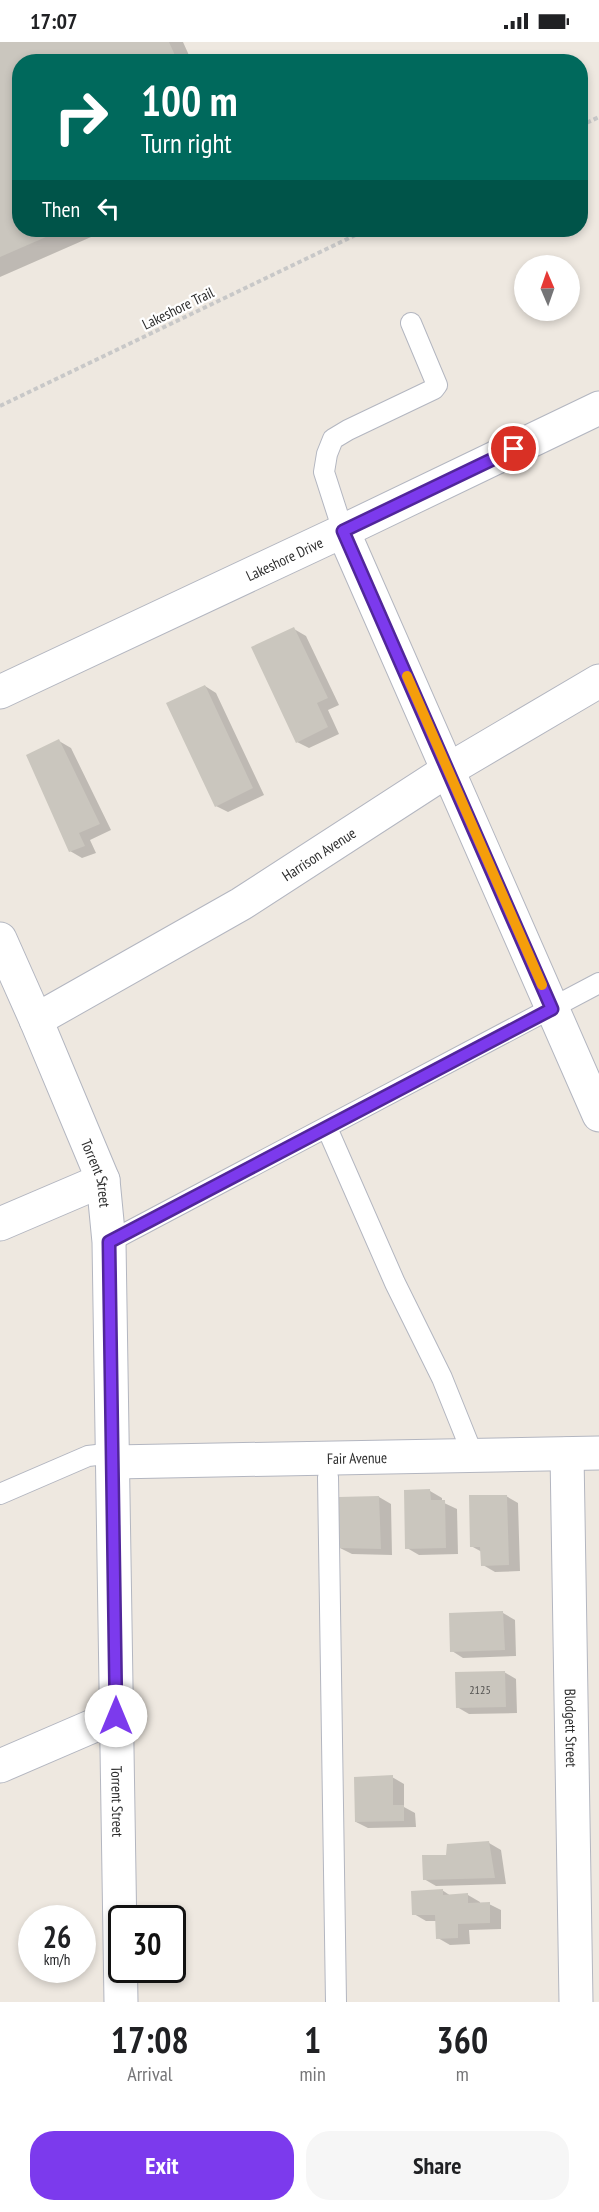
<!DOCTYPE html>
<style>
body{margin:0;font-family:"PT Sans Narrow",sans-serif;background:#f6f6f6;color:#202124;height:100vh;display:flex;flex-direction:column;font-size:22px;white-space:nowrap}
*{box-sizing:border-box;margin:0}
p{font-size:20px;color:#757577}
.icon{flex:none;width:33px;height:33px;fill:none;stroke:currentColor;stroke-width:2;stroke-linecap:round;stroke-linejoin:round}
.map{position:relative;height:1960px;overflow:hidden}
.drawer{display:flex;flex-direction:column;background:#fff;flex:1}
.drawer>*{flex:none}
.hud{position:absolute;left:12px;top:12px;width:576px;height:183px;border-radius:24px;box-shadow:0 3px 9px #0003;background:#00695c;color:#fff;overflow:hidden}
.needle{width:39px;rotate:358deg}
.controls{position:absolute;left:514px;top:213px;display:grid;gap:12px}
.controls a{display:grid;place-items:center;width:66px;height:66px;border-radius:50%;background:#fff;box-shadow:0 3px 9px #0003;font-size:30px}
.speed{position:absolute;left:18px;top:1863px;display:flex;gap:12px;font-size:30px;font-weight:700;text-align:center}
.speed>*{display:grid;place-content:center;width:78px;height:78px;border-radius:50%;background:#fff;box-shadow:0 3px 9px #0003;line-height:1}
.speed small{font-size:15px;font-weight:400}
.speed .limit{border:3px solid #111;border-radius:9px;background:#fff;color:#111}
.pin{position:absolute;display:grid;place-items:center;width:51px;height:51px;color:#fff;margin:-26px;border:3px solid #fff;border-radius:50%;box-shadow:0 2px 6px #0007}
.me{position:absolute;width:66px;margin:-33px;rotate:0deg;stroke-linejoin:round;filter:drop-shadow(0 0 4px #0008)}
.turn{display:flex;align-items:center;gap:21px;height:126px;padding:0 30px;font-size:27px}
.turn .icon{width:78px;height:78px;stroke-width:2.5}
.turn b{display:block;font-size:42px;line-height:51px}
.then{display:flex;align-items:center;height:57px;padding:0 30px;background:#0003;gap:12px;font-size:22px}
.eta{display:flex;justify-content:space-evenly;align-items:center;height:102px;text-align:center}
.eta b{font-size:36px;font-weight:700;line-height:42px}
.cta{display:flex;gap:12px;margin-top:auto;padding:12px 30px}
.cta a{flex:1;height:69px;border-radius:24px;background:#7c3aed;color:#fff;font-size:24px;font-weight:700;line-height:69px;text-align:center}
.cta a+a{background:#f6f6f6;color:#202124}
.status{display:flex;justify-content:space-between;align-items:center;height:42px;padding:0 30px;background:#fff;direction:ltr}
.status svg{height:16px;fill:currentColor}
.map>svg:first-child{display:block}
.shadow{fill:#0003}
.building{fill:#cac6be}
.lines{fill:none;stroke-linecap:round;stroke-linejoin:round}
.service-casing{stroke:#b3b6c0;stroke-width:22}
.minor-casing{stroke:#b3b6c0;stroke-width:35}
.secondary-casing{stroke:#b3b6c0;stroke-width:35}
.path{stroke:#c8c8c8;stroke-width:4;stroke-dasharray:4.5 3;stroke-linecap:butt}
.service{stroke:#fff;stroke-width:20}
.minor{stroke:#fff;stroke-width:33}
.secondary{stroke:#fff;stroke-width:33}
.route-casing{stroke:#51269a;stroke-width:15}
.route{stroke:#7c3aed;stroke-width:10}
.slow{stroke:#f59e0b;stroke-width:10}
.labels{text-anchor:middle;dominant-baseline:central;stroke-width:4.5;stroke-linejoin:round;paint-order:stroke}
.number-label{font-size:12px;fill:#545351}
.street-label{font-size:15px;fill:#2d2d2d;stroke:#fff}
</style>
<div class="status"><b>17:07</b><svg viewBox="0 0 49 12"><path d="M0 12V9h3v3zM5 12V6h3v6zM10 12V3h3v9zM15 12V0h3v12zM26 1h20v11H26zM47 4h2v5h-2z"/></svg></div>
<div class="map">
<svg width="599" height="1960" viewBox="0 0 599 1960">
<rect width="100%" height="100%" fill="#eee8e0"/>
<path class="shadow" d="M0 0H183L192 20H20V188H107L0 235Z
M294 587 306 594 339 663 328 668 339 692 309 706 297 700Z
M205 644 216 651 264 753 228 770 216 764Z
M59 699 71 706 111 788 90 798 96 811 82 816 70 809Z
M430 1449 442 1456V1460L457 1467 458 1512 419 1513 407 1506Z
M506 1454 518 1461 520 1529 495 1530 483 1523 482 1510 471 1504Z
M379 1455 391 1462 392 1513 352 1512 340 1506Z
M503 1571 515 1578 516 1614 463 1616 452 1609Z
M504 1630 516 1637 517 1671 469 1672 457 1665Z
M392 1735 404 1742V1765L415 1771 416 1785 368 1786 356 1780Z
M489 1801 501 1808 506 1842 436 1844 424 1837 447 1815Z
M442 1848 451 1854 468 1853 480 1860V1862H489L501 1868V1887L469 1888 470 1902 450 1903 438 1896 437 1879H426L414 1872Z"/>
<path class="building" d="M0 0H169L178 20H20V188H62L0 215Z
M294 585 328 656 317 661 328 685 296 701 251 605Z
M205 643 253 746 215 765 166 661Z
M59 697 100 782 79 791 85 804 69 810 26 713Z
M430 1447 431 1458H445L446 1506 405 1507 404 1448Z
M469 1453H507L509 1523 481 1524 480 1505H470Z
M379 1454 381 1507 339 1506V1455Z
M503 1569 505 1608 450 1610 449 1571Z
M505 1629 506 1665 456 1666 455 1630Z
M393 1733V1763H404V1779L355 1780 354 1735Z
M489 1799 495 1836 423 1838 422 1813H446L447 1802Z
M443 1847V1853L468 1851V1861L490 1860V1881L458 1882V1896L436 1897 435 1873H412L411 1849Z"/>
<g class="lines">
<g class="service-casing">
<path id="service" d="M343 489 324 430 327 412 333 397 348 388 434 347 437 343 411 281
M327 1086 395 1241 442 1336 473 1413
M109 1200 599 941
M328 1435 336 1960
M0 1452 88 1414 114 1411"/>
</g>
<g class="minor-casing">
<g id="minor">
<path d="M343 489 599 1073"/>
<path id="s1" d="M0 897 36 978 103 1138 109 1200 121 1960"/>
<path id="s2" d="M36 978 241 862 448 728 599 639"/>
<path d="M0 1182 103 1138"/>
<path id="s3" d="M567 1412 576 1960"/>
<path id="s4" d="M114 1420 599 1411"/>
<path d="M0 1724 116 1674"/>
</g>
</g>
<g class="secondary-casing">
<g id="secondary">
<path id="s5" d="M0 650 343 489 599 366"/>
</g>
</g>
<path class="path" d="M580 84 599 75
M0 364 366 188"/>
<use href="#service" class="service"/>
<use href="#minor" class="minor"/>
<use href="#secondary" class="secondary"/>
</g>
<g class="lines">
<g class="route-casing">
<path id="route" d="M116 1674 109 1200 552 967 343 489 514 407"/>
</g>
<use href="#route" class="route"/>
<path class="slow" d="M407 634 542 943"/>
</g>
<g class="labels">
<g class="number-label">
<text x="480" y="1647">2125</text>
</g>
<g class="street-label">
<text transform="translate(178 266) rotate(-26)">Lakeshore Trail</text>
<text stroke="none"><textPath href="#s5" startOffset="314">Lakeshore Drive</textPath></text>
<text stroke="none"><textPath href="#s2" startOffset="328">Harrison Avenue</textPath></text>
<text stroke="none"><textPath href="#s1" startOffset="254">Torrent Street</textPath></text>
<text stroke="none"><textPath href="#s4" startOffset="243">Fair Avenue</textPath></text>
<text stroke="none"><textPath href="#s3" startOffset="274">Blodgett Street</textPath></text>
<text stroke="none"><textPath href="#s1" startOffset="884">Torrent Street</textPath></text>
</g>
</g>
</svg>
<div class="controls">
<a><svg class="needle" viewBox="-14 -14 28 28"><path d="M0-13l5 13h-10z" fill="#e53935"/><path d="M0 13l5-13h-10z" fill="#757577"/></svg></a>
</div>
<div class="speed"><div>26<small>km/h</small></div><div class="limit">30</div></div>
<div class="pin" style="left:514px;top:407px;background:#d93025"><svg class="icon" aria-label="arrive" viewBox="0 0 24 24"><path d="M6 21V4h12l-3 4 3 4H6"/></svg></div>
<svg class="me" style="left:116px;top:1674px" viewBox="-20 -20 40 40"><circle r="19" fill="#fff"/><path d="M0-13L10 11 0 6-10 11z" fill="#7c3aed"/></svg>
<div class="hud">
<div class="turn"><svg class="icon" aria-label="right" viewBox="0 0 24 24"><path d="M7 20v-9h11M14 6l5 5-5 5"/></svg><div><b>100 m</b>Turn right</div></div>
<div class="then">Then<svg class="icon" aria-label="left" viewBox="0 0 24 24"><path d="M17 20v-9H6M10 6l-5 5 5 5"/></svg></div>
</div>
</div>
<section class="drawer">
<div class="eta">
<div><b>17:08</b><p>Arrival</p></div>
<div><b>1</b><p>min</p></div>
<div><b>360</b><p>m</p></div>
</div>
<div class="cta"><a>Exit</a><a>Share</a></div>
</section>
